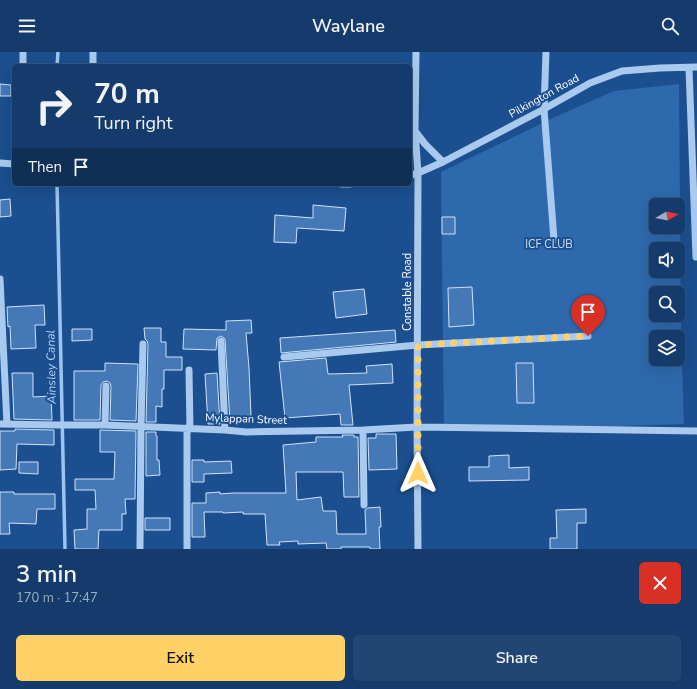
<!DOCTYPE html>
<meta charset="utf-8">
<style>
body{margin:0;font-family:"Nunito Sans",sans-serif;background:#214673;color:#f1f3f6;height:100vh;display:flex;flex-direction:column;font-size:15px;white-space:nowrap}
*{box-sizing:border-box;margin:0}
p{font-size:13px;color:#9dadc1}
.icon{flex:none;width:22px;height:22px;fill:none;stroke:currentColor;stroke-width:2;stroke-linecap:round;stroke-linejoin:round}
.map{position:relative;height:497px;overflow:hidden}
.side{display:flex;flex-direction:column;background:#143b6b;flex:1}
.side>*{flex:none}
.top-card{position:absolute;left:12px;top:12px;width:400px;height:122px;border-radius:6px;box-shadow:0 4px 16px #0002,0 0 0 1px #33557e;background:#143b6b;color:#f1f3f6;overflow:hidden}
.needle{width:26px;rotate:81deg}
.fabs{position:absolute;left:649px;top:146px;display:grid;gap:8px}
.fabs a{display:grid;place-items:center;width:36px;height:36px;border-radius:6px;background:#143b6b;box-shadow:0 4px 16px #0002,0 0 0 1px #33557e;font-size:20px}
.pin{position:absolute;display:grid;place-items:center;width:34px;height:34px;color:#fff;margin:-41px -17px;border-radius:50% 50% 50% 0;rotate:-45deg;box-shadow:0 0 4px #0007}
.pin .icon{rotate:45deg}
.me{position:absolute;width:44px;margin:-22px;rotate:0deg;stroke-linejoin:round;filter:drop-shadow(0 0 3px #0008)}
.turn{display:flex;align-items:center;gap:14px;height:84px;padding:0 16px;font-size:18px}
.turn .icon{width:52px;height:52px;stroke-width:2.5}
.turn b{display:block;font-size:28px;line-height:34px}
.then{display:flex;align-items:center;height:38px;padding:0 16px;background:#0003;gap:8px;font-size:15px}
.round{display:grid;place-items:center;flex:none;width:42px;height:42px;border-radius:6px;background:#214673}
.head{display:flex;align-items:center;justify-content:space-between;height:68px;padding:0 16px}
h1{font-size:24px;font-weight:600;line-height:30px}
.cta{display:flex;gap:8px;margin-top:auto;padding:8px 16px}
.cta a{flex:1;height:46px;border-radius:6px;background:#ffd166;color:#111;font-size:16px;font-weight:600;line-height:46px;text-align:center}
.cta a+a{background:#214673;color:#f1f3f6}
header{display:flex;justify-content:space-between;align-items:center;height:52px;padding:0 16px;background:#143b6b;font-size:18px;font-weight:600}
.map>svg:first-child{display:block}
.green{fill:#2e69ad;fill-rule:evenodd}
.lines{fill:none;stroke-linecap:round;stroke-linejoin:round}
.stream{stroke:#9cc4f0;stroke-width:3.5}
.building{fill:#4478b7;stroke:#cfe3fa}
.minor{stroke:#a9c9ee;stroke-width:7}
.route{stroke:#ffd166;stroke-width:7;stroke-dasharray:0 12.6}
.labels{text-anchor:middle;dominant-baseline:central;stroke-width:4;stroke-linejoin:round;paint-order:stroke}
.street-label{font-size:11px;fill:#fff;stroke:#1b4f8f}
.park-label{font-size:11px;fill:#cfe3fa;stroke:#1b4f8f}
.water-label{font-size:12px;font-style:italic;fill:#b5d3f5;stroke:#1b4f8f}
</style>
<header><svg class="icon" aria-label="menu" viewBox="0 0 24 24"><path d="M4 6h16M4 12h16M4 18h16"/></svg>Waylane<svg class="icon" aria-label="search" viewBox="0 0 24 24"><circle cx="10" cy="10" r="6"/><path d="M15 15l6 6"/></svg></header>
<div class="map">
<svg width="697" height="497" viewBox="0 0 697 497">
<rect width="100%" height="100%" fill="#1b4f8f"/>
<path class="green" d="M679 32 681 285 684 372 444 379 441 120 555 65 614 39ZM656 153H678V175H656ZM656 197H678V219H656ZM656 241H678V263H656ZM656 285H678V307H656Z"/>
<g class="lines">
<path class="stream" d="M57 14 58 0
M57 132 65 497"/>
</g>
<path class="building" d="M0 32 11 33V44H0Z
M10 147 11 164 0 165V148Z
M313 153 346 156 344 179 297 176 296 191 274 190 275 163 313 166Z
M442 165H455V182H442Z
M472 235 474 273 449 275 448 236Z
M364 237 367 262 336 266 333 240Z
M44 253 45 273H35L36 296 11 297 10 274 8 275 7 255Z
M251 268 252 281H246L249 316 251 364 239 365V370H230L225 287 221 284 217 286 216 298 183 297 184 277 226 278V269Z
M144 276H161V290H166V305H182V318H164V337H162V355L156 354V370H146L148 292 147 289 145 287Z
M72 277H92V288L72 289Z
M395 278 396 290 281 301 280 286Z
M326 306 328 322 367 321 366 314 392 312 393 331 349 333 353 373H341L340 362 285 366 279 310Z
M105 311 138 312 136 369 110 368 111 334 110 331 107 329 103 330 101 333 100 368H74V319H105Z
M516 311H533L534 351H517Z
M12 321H33V345L51 344 52 368 14 367Z
M217 321 220 372H208L205 322Z
M15 377 53 378H54V393L17 392 16 417 0 418V379H15Z
M100 378 136 379 135 447H125L126 462H122V478H99L98 497H75L74 478 87 477V457H96L95 438H75V427H114L115 400H100Z
M146 380H156V384H157V408H159L160 423 146 424Z
M376 382H396L397 417 369 418 368 386H376Z
M342 383H354V385H358L359 445H344L343 420H296L297 448 321 445 323 459H336L337 482H366L365 458 368 456 380 455 381 475H379L380 497H370V495H341V497H327L326 491 298 492V489L279 490 280 493H267L265 462H243V460L223 461V460H204L205 485H192V451H206V441L220 440V442L233 441H286L283 393 316 390V385H343Z
M509 403V416L529 415V428L469 429V415H489V404Z
M192 408H204V410L231 409 232 421 204 422V430H192Z
M19 410H38V422L19 421Z
M0 440H14V442H55V457H37L36 472 9 471 10 482H0Z
M586 457V471H577V497H550V486H557L556 458Z
M145 466H170V478H145Z"/>
<g class="lines">
<path class="minor" d="M416 0 415 79 418 121 417 375 418 497
M546 0 544 57 554 188
M23 14V0
M93 14V0
M689 16 696 205
M415 79 425 92 443 110
M0 111 14 112
M410 123 418 121 443 110 544 57 590 31 622 19 660 16 697 15
M341 132H350
M0 227 7 372
M221 289 225 378
M284 305 418 293 588 284
M189 318 190 377
M0 372 58 373H105L225 378 246 380 363 378 417 375 697 379
M105 373 106 334
M187 376V497
M363 378 364 453
M140 497 141 375 143 292"/>
</g>
<g class="lines">
<path class="route" d="M418 421V293L588 284"/>
</g>
<g class="labels">
<g class="street-label">
<text transform="translate(544 44) rotate(-29)">Pilkington Road</text>
<text transform="translate(407 240) rotate(-90)">Constable Road</text>
<text transform="translate(246 367) rotate(2)">Mylappan Street</text>
</g>
<g class="park-label">
<text x="549" y="192">ICF CLUB</text>
</g>
<g class="water-label">
<text transform="translate(51 315) rotate(-91)">Ainsley Canal</text>
</g>
</g>
</svg>
<div class="fabs">
<a><svg class="needle" viewBox="-14 -14 28 28"><path d="M0-13l5 13h-10z" fill="#e53935"/><path d="M0 13l5-13h-10z" fill="#9dadc1"/></svg></a>
<a><svg class="icon" aria-label="sound" viewBox="0 0 24 24"><path d="M4 9h4l5-4v14l-5-4H4zM17 9q2 3 0 6"/></svg></a>
<a><svg class="icon" aria-label="search" viewBox="0 0 24 24"><circle cx="10" cy="10" r="6"/><path d="M15 15l6 6"/></svg></a>
<a><svg class="icon" aria-label="layers" viewBox="0 0 24 24"><path d="M12 4l9 5-9 5-9-5zM3 14l9 5 9-5"/></svg></a>
</div>
<div class="pin" style="left:588px;top:284px;background:#d93025"><svg class="icon" aria-label="arrive" viewBox="0 0 24 24"><path d="M6 21V4h12l-3 4 3 4H6"/></svg></div>
<svg class="me" style="left:418px;top:421px" viewBox="-20 -20 40 40"><path d="M0-17L14 15 0 8-14 15z" fill="#ffd166" stroke="#fff" stroke-width="4"/></svg>
<div class="top-card">
<div class="turn"><svg class="icon" aria-label="right" viewBox="0 0 24 24"><path d="M7 20v-9h11M14 6l5 5-5 5"/></svg><div><b>70 m</b>Turn right</div></div>
<div class="then">Then<svg class="icon" aria-label="arrive" viewBox="0 0 24 24"><path d="M6 21V4h12l-3 4 3 4H6"/></svg></div>
</div>
</div>
<section class="side">
<div class="head"><div><h1>3 min</h1><p>170 m · 17:47</p></div><a class="round" style="background:#d93025;color:#fff"><svg class="icon" aria-label="close" viewBox="0 0 24 24"><path d="M6 6l12 12M18 6L6 18"/></svg></a></div>
<div class="cta"><a>Exit</a><a>Share</a></div>
</section>
